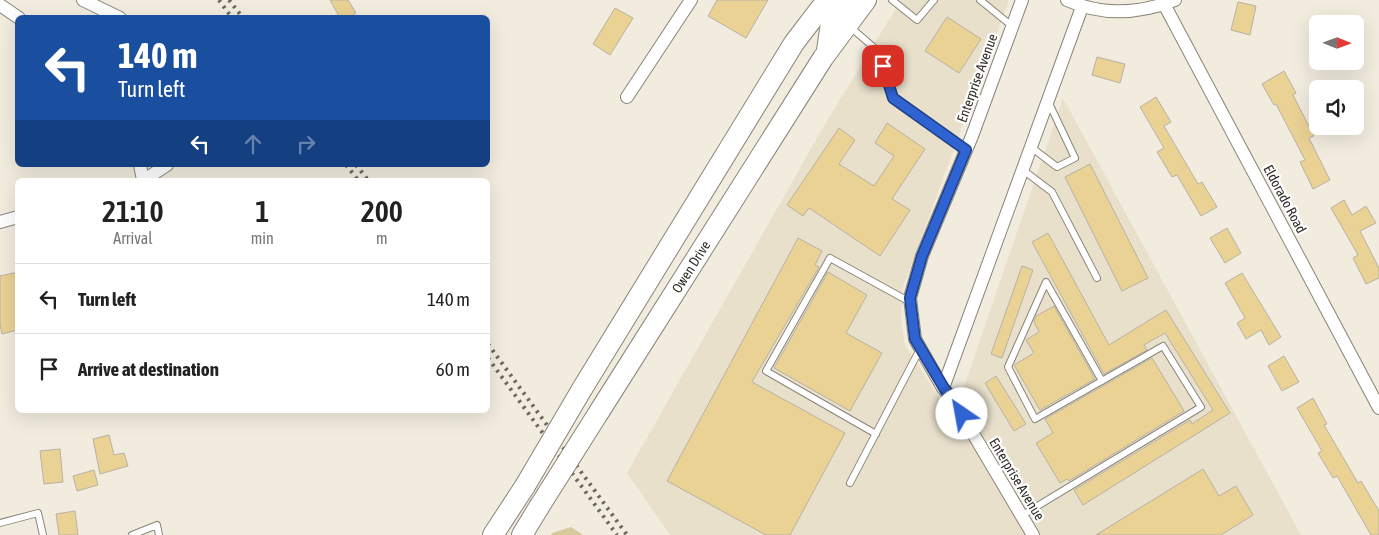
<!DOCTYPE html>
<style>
body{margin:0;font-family:"Asap Condensed",sans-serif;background:#f2f2f2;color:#222;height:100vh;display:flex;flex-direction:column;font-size:19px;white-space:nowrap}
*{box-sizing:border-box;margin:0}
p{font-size:16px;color:#767676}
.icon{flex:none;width:28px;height:28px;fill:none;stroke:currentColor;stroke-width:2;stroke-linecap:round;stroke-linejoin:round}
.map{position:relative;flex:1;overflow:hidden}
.panel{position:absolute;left:15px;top:178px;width:475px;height:235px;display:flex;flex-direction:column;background:#fff;border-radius:8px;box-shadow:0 5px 20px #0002}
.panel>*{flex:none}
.guide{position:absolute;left:15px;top:15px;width:475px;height:152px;border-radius:8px;box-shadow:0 5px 20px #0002;background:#1a4fa0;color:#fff;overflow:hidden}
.needle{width:32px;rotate:91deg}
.tools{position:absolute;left:1309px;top:15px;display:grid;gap:10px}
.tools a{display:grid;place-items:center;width:55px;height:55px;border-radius:8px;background:#fff;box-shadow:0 5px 20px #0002;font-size:25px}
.pin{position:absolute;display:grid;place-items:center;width:42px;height:42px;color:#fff;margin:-21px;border-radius:10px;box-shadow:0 2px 8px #0006}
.me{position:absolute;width:55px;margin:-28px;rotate:327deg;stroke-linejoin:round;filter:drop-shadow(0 0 4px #0008)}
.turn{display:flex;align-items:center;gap:18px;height:105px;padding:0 20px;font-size:22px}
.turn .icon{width:65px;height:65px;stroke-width:2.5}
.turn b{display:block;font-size:35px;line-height:42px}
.lanes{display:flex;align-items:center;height:48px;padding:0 20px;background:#0003;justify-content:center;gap:25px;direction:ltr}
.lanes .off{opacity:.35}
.eta{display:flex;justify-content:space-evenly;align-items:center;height:85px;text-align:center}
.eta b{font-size:30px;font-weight:600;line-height:35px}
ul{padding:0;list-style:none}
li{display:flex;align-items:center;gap:15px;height:70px;padding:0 20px;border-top:1px solid #e0e0e0}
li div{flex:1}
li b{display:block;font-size:19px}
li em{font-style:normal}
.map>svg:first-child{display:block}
.built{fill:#e8e0cb}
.green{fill:#dac99d}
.building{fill:#ead194;stroke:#b7b2a5}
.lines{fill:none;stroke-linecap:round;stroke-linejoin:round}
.service-casing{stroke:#898478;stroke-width:8}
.minor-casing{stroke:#898478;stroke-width:14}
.trunk-casing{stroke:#898478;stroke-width:22}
.service{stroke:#fff;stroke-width:6}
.minor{stroke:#fff;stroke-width:12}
.trunk{stroke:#fff;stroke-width:20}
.rail{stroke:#6b6760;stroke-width:4;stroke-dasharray:2.5 5;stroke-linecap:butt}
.trunk-bridge-casing{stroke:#898478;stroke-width:22;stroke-linecap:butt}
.trunk-bridge{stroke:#fff;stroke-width:20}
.route-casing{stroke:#1f4088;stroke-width:12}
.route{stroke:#2f63d2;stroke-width:9}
.labels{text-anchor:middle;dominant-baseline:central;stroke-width:4.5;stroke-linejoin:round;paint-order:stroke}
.street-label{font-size:14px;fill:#2f2d28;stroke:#fff}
</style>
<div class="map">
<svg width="1379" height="535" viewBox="0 0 1379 535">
<rect width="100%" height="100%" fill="#f2ecdf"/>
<path class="built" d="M901 0H1009L903 287 901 319 905 345 953 419 1063 98 1301 535H670L627 473 825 124Z"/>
<path class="green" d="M571 527 583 535H551L552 533Z"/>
<path class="building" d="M330 0H348L356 13 348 18H340Z
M717 0H768L746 38 708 16Z
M1238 2 1256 6 1250 35 1231 30Z
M615 8 633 18 610 55 593 44Z
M947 17 981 39 959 73 925 51Z
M1097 57 1125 64 1120 83 1092 75Z
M1284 71 1296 93 1293 95 1314 136 1309 138 1330 180 1313 189 1300 162 1305 160 1276 104 1274 105 1262 84Z
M1156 97 1171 122 1164 126 1198 184 1202 182 1217 207 1201 216 1177 175 1172 177 1157 152 1164 148 1140 107Z
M887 123 925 149 892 199 910 210 880 256 809 208 803 216 787 205 839 128 855 140 839 164 874 186 894 156 875 143Z
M1090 164 1148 278 1122 291 1065 177Z
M1344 200 1352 215 1366 206 1376 223 1360 231 1379 268V278L1366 284 1353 258 1358 255 1331 208Z
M1227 228 1241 253 1225 263 1210 238Z
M1048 233 1109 345 1166 310 1230 413 1083 505 1074 490 1190 420 1192 424 1213 410 1165 333 1144 345 1147 350 1104 374 1032 242Z
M798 238 822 251 815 265 819 267 752 382 845 433 790 535H766L667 481Z
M1022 266 1033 270 1002 358 991 354Z
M18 272V330L2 334 0 325V276Z
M828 272 867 295 846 333 882 353 850 411 774 368Z
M1242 273 1281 337 1269 345 1261 330 1246 339 1237 323 1245 318 1225 283Z
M1054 306 1095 379 1040 410 1014 365 1034 353 1026 340 1039 332 1034 322 1036 316Z
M1284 356 1299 382 1282 391 1268 366Z
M1152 358 1184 411 1069 481 1067 479 1060 483 1036 443 1053 433 1045 419Z
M996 376 1026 424 1014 431 985 383Z
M1313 398 1327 424 1324 425 1358 483 1361 481 1379 511V535H1371L1337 476 1333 478 1318 453 1322 451 1297 408Z
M109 435 114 455 124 453 128 466 100 474 93 439Z
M60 449 63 482 44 484 40 451Z
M1203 469 1219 496 1236 486 1253 515 1221 535H1096Z
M94 470 98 485 77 491 73 476Z
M75 511 78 535H59L56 514Z"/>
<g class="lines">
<g class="service-casing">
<path id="service" d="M892 0 917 20 934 0
M980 0 1012 26
M849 26 878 51 893 98 966 150
M1031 147 1057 167 1075 158 1048 101
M1023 170 1052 192 1097 278
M876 434 766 371 830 258 910 302
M850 483 920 349
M1021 516 1201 407 1163 346 1035 419 1008 367 1046 282 1102 381
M0 523 38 513 43 535
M132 535 157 525 159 535"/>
</g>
<g class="minor-casing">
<path id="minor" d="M83 0 120 18
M1067 0C1102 16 1139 14 1175 0
M1164 4 1379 408
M0 5 19 18
M627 97 691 0
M140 165 143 180
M144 180 167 165
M0 222 18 217
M943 388 915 339 910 298 922 256 972 136 1022 0
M1033 535 952 398 943 388 1082 7"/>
</g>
<g class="trunk-casing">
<g id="trunk">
<path d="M827 50 831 23 850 0"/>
<path d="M582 389 794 43 827 0"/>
<path id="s1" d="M599 412 823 58 866 0"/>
<path d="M493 535 525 486"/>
<path d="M522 535 539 507"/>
</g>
</g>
<use href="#service" class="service"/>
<use href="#minor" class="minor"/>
<use href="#trunk" class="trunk"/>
<path class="rail" d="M219 0 232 18
M229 0 243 18
M346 165 358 180
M356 165 368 180
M488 344 627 535
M488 358 617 535"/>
<g class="trunk-bridge-casing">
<path id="trunk-bridge" d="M525 486 582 389
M539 507 599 412"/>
</g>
<use href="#trunk-bridge" class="trunk-bridge"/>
</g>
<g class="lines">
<g class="route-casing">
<path id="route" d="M883 66 893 98 966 150 922 256 910 298 915 339 944 388 962 414"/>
</g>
<use href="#route" class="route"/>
</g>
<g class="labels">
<g class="street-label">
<text transform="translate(977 78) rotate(-70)">Enterprise Avenue</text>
<text transform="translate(1285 199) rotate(62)">Eldorado Road</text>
<text stroke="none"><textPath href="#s1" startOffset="172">Owen Drive</textPath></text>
<text transform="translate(1017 479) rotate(59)">Enterprise Avenue</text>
</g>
</g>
</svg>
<div class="tools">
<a><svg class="needle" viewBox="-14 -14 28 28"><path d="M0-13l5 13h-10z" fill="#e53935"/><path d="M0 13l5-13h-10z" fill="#767676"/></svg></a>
<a><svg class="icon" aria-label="sound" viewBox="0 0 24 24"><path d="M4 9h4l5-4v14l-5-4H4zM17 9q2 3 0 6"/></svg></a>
</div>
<div class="pin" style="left:883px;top:66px;background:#d93025"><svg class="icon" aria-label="arrive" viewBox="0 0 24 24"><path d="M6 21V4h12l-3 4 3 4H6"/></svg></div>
<svg class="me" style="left:962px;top:414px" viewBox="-20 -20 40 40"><circle r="19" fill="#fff"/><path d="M0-13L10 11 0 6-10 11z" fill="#2f63d2"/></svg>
<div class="guide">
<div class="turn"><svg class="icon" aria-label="left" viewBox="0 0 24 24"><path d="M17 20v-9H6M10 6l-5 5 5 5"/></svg><div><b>140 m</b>Turn left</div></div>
<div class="lanes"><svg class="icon" aria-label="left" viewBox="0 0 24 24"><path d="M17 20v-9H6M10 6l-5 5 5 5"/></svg><svg class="icon off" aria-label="ahead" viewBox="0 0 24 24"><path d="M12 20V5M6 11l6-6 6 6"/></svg><svg class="icon off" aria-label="right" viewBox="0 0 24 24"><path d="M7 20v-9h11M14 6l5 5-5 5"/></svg></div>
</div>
<section class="panel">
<div class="eta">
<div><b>21:10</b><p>Arrival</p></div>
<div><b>1</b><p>min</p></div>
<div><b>200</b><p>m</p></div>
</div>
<ul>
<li><svg class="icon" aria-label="left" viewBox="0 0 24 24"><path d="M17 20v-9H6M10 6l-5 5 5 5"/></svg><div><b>Turn left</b></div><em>140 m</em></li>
<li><svg class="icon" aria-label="arrive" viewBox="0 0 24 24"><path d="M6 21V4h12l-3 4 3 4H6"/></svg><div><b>Arrive at destination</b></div><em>60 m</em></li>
</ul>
</section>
</div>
